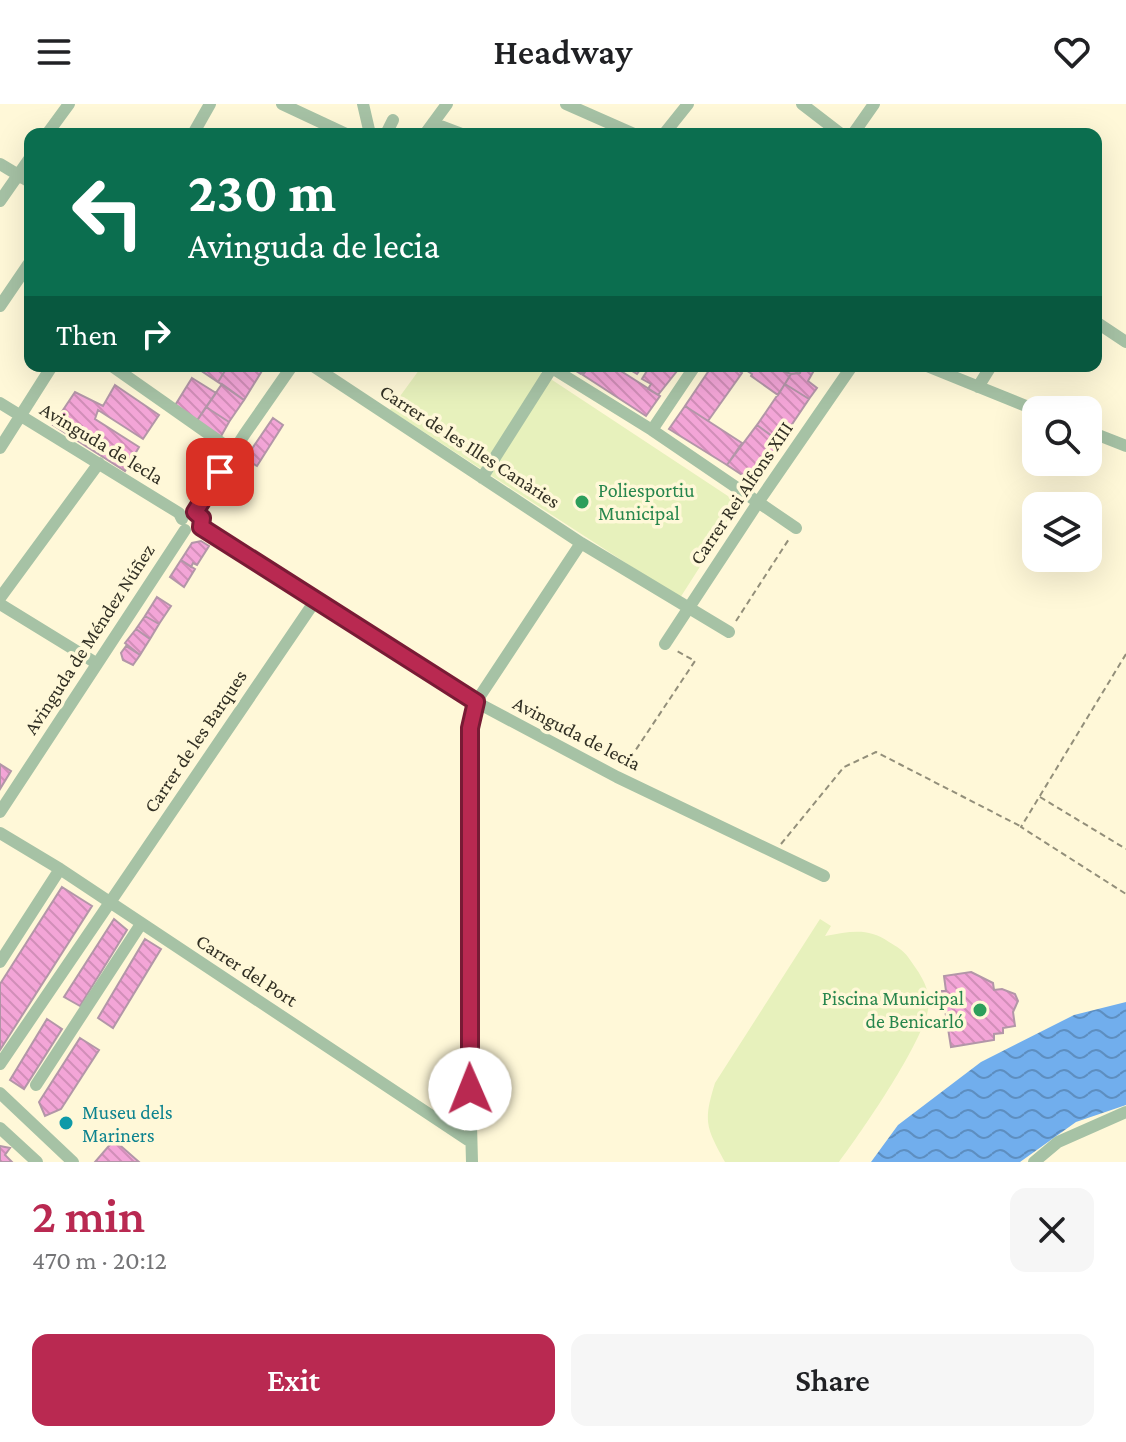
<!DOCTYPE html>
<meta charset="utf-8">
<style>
body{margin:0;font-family:"Crimson Pro",serif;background:#f6f6f6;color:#202124;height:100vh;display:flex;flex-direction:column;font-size:30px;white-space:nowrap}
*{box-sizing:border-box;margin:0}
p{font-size:26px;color:#757577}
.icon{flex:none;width:44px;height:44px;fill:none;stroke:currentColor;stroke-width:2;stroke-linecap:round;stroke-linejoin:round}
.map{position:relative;height:1058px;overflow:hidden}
.side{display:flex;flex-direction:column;background:#fff;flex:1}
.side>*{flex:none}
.guide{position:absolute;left:24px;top:24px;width:1078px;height:244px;border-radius:16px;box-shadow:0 8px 32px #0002;background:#0b6e4f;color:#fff;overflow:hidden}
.fabs{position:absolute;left:1022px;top:292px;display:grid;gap:16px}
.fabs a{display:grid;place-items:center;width:80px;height:80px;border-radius:16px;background:#fff;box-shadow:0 8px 32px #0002;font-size:40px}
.pin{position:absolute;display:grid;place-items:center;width:68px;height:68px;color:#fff;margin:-34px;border-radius:16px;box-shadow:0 4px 12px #0006}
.me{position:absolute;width:88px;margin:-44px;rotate:359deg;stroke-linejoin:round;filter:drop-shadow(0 0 6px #0008)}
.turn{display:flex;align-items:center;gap:28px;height:168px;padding:0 32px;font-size:36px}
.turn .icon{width:104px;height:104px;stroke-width:2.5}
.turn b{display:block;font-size:56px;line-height:68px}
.then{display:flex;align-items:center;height:76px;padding:0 32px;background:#0003;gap:16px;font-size:30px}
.round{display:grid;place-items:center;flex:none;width:84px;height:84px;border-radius:16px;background:#f6f6f6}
.summary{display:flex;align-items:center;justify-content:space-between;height:136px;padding:0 32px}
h1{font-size:48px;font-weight:600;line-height:60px;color:#b92951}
.primary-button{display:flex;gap:16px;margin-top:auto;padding:16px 32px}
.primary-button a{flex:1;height:92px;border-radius:16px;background:#b92951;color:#fff;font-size:32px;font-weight:600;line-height:92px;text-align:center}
.primary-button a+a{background:#f6f6f6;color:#202124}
header{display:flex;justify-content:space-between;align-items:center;height:104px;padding:0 32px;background:#fff;font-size:36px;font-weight:600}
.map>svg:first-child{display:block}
.pitch{fill:#e7f1bc}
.water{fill:url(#water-waves)}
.building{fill:url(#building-back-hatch);stroke:#b396a8;stroke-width:2}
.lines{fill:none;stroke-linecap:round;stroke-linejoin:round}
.path{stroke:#938f7a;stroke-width:2;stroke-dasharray:6 4;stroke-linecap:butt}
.minor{stroke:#a6c2a5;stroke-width:12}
.route-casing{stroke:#781b35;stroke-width:20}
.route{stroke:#b92951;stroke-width:14}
.leisure-dot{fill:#2e9e5b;stroke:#fff8d8;stroke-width:3}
.culture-dot{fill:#0f9aa8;stroke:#fff8d8;stroke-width:3}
.labels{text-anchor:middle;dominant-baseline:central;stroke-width:7;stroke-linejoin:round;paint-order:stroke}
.street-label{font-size:20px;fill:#323024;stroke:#fff8d8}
.leisure-label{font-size:20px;fill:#27864d;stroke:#fff8d8;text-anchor:start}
.culture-label{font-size:20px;fill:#0d838f;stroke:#fff8d8;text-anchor:start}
</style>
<header><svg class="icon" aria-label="menu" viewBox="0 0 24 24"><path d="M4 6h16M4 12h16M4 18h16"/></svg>Headway<svg class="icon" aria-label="heart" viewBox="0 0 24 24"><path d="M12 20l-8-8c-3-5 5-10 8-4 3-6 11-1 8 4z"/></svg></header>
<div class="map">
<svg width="1126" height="1058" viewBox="0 0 1126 1058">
<defs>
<pattern id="water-waves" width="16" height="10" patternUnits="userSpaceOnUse" patternTransform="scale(2)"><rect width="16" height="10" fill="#71aeed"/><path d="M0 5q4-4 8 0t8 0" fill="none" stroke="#5d8ec0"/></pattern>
<pattern id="building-back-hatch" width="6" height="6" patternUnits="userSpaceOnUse" patternTransform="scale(2)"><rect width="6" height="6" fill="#f3a5d7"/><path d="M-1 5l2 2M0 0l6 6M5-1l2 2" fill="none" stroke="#d18eb8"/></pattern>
</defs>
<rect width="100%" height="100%" fill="#fff8d8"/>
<path class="pitch" d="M422 262H531L740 400 680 494 390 306Z
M820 815 831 822 825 832C850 828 867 823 889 838 897 843 903 846 908 853 918 867 928 880 929 897 931 928 860 1030 839 1058H725C706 1023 703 1018 715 979Z"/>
<path class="water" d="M1126 898V1001L1076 1018 1020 1058H871L898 1021 981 958 1074 911Z"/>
<path class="building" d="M194 262H228L218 278Z
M228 262H265L244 296 218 278Z
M568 262H589L581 270Z
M589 262H613L660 292 646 312 583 271Z
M624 262H643L637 270Z
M650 262H670L677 267 658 291 648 285 651 280 642 275Z
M712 262H732L742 269 708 317 685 302Z
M746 262H769L791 270 778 291 751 272 752 270 744 265Z
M769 262H802L800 269 791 270Z
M802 262 816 263 808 277 817 284 809 295 785 280 791 270 800 269Z
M192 274 216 289 196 318 174 303Z
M222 280 244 296 229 318 206 303Z
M785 280 809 295 780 338 757 321Z
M115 281 159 311 143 335 98 306 95 315 139 343 125 367 53 321 75 288 103 302Z
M685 302 742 339 727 361 669 325Z
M206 303 229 318 220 334 196 318Z
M273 314 283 321 257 362 245 355Z
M757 321 780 338 753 378 727 361Z
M201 437 209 442 197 461 193 459 191 463 181 456 192 439Z
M181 456 195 465 184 483 170 473Z
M157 493 171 502 159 520 145 512Z
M145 512 159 520 150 535 136 525Z
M136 525 150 535 140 551 125 539Z
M126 542 140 551 133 561 123 556 121 549Z
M0 660 11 667 0 685Z
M62 783 92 802 0 946V880Z
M114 815 127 826 80 902 64 893Z
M145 835 161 845 113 924 98 914Z
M971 868 993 879 994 886 1002 885 1015 890 1018 897 1013 908 1015 922 1003 924V929L994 930V936L951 943 942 887H946L944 872Z
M47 915 62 925 24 985 10 976Z
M80 934 99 946 61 1005 45 1012 39 998Z
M114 1036 139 1058H95Z
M0 1042 10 1044 5 1051 12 1058H0Z"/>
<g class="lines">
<path class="path" d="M736 517 789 435
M1126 550 1021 723 1126 790
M625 662 695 557 675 546
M1040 693 1126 745
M781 740 844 663 876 648 1020 722"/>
<path class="minor" d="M282 0 346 30
M363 0 370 30
M566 0 634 30
M802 0 841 30
M433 19 462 30
M47 30 69 0
M193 30 210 0
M386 30 393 16
M425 30 447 0
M664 30 688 0
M853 30 874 0
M0 60 30 78
M0 97 30 54
M0 202 30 158
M1096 218 1126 238
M112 262 233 347
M313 262 581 439 729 528
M927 262 1036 306
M552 264 652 326 796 424
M978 283 991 262
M0 299 179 409 182 415
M652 326 695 262
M1088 327 1126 342
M0 344 52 262
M482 374 553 262
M195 408 244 331 292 262
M201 423 476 598 617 673 824 772
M0 494 99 359
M0 500 96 559
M665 540 759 397 852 262
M0 708 185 426
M0 729 60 765 471 1038
M0 858 60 765
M0 960 315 497
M36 981 141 820
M0 989 73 1058
M0 1024 37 1058
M472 1058 468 907 470 624 476 598 581 439
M1034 1058 1058 1038 1126 1008"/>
</g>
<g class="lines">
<g class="route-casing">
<path id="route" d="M220 368 195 408 202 414 201 423 476 598 470 624V985"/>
</g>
<use href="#route" class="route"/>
</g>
<g class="leisure-dot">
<circle cx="582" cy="398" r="8"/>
<circle cx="980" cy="906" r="8"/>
</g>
<circle class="culture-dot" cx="66" cy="1019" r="8"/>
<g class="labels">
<g class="street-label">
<text transform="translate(102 339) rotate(31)">Avinguda de lecla</text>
<text transform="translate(470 342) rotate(33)">Carrer de les Illes Canàries</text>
<text transform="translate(741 389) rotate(-56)">Carrer Rei Alfons XIII</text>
<text transform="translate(89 535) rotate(-57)">Avinguda de Méndez Núñez</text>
<text transform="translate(577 629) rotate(27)">Avinguda de lecia</text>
<text transform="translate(195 637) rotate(-56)">Carrer de les Barques</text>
<text transform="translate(247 866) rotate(33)">Carrer del Port</text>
</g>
<g class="leisure-label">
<text x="598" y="386">Poliesportiu<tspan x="598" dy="23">Municipal</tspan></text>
<text x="964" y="894" text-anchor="end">Piscina Municipal<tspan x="964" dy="23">de Benicarló</tspan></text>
</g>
<g class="culture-label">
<text x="82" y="1008">Museu dels<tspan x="82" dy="23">Mariners</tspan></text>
</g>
</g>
</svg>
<div class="fabs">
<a><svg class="icon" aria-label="search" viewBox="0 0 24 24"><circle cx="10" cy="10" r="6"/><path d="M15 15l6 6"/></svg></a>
<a><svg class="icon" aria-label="layers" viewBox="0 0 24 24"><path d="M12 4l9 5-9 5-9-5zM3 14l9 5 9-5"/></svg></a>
</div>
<div class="pin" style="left:220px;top:368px;background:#d93025"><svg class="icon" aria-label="arrive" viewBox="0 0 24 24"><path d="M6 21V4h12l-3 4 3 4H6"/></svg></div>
<svg class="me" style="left:470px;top:985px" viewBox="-20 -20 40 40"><circle r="19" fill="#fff"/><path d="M0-13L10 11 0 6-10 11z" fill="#b92951"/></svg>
<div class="guide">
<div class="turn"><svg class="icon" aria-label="left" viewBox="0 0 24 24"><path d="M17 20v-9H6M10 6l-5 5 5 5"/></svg><div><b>230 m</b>Avinguda de lecia</div></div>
<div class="then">Then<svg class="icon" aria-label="right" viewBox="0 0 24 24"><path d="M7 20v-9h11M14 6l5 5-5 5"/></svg></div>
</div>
</div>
<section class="side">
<div class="summary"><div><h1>2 min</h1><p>470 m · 20:12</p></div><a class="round"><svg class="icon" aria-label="close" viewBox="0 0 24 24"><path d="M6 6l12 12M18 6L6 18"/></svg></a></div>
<div class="primary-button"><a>Exit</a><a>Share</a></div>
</section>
